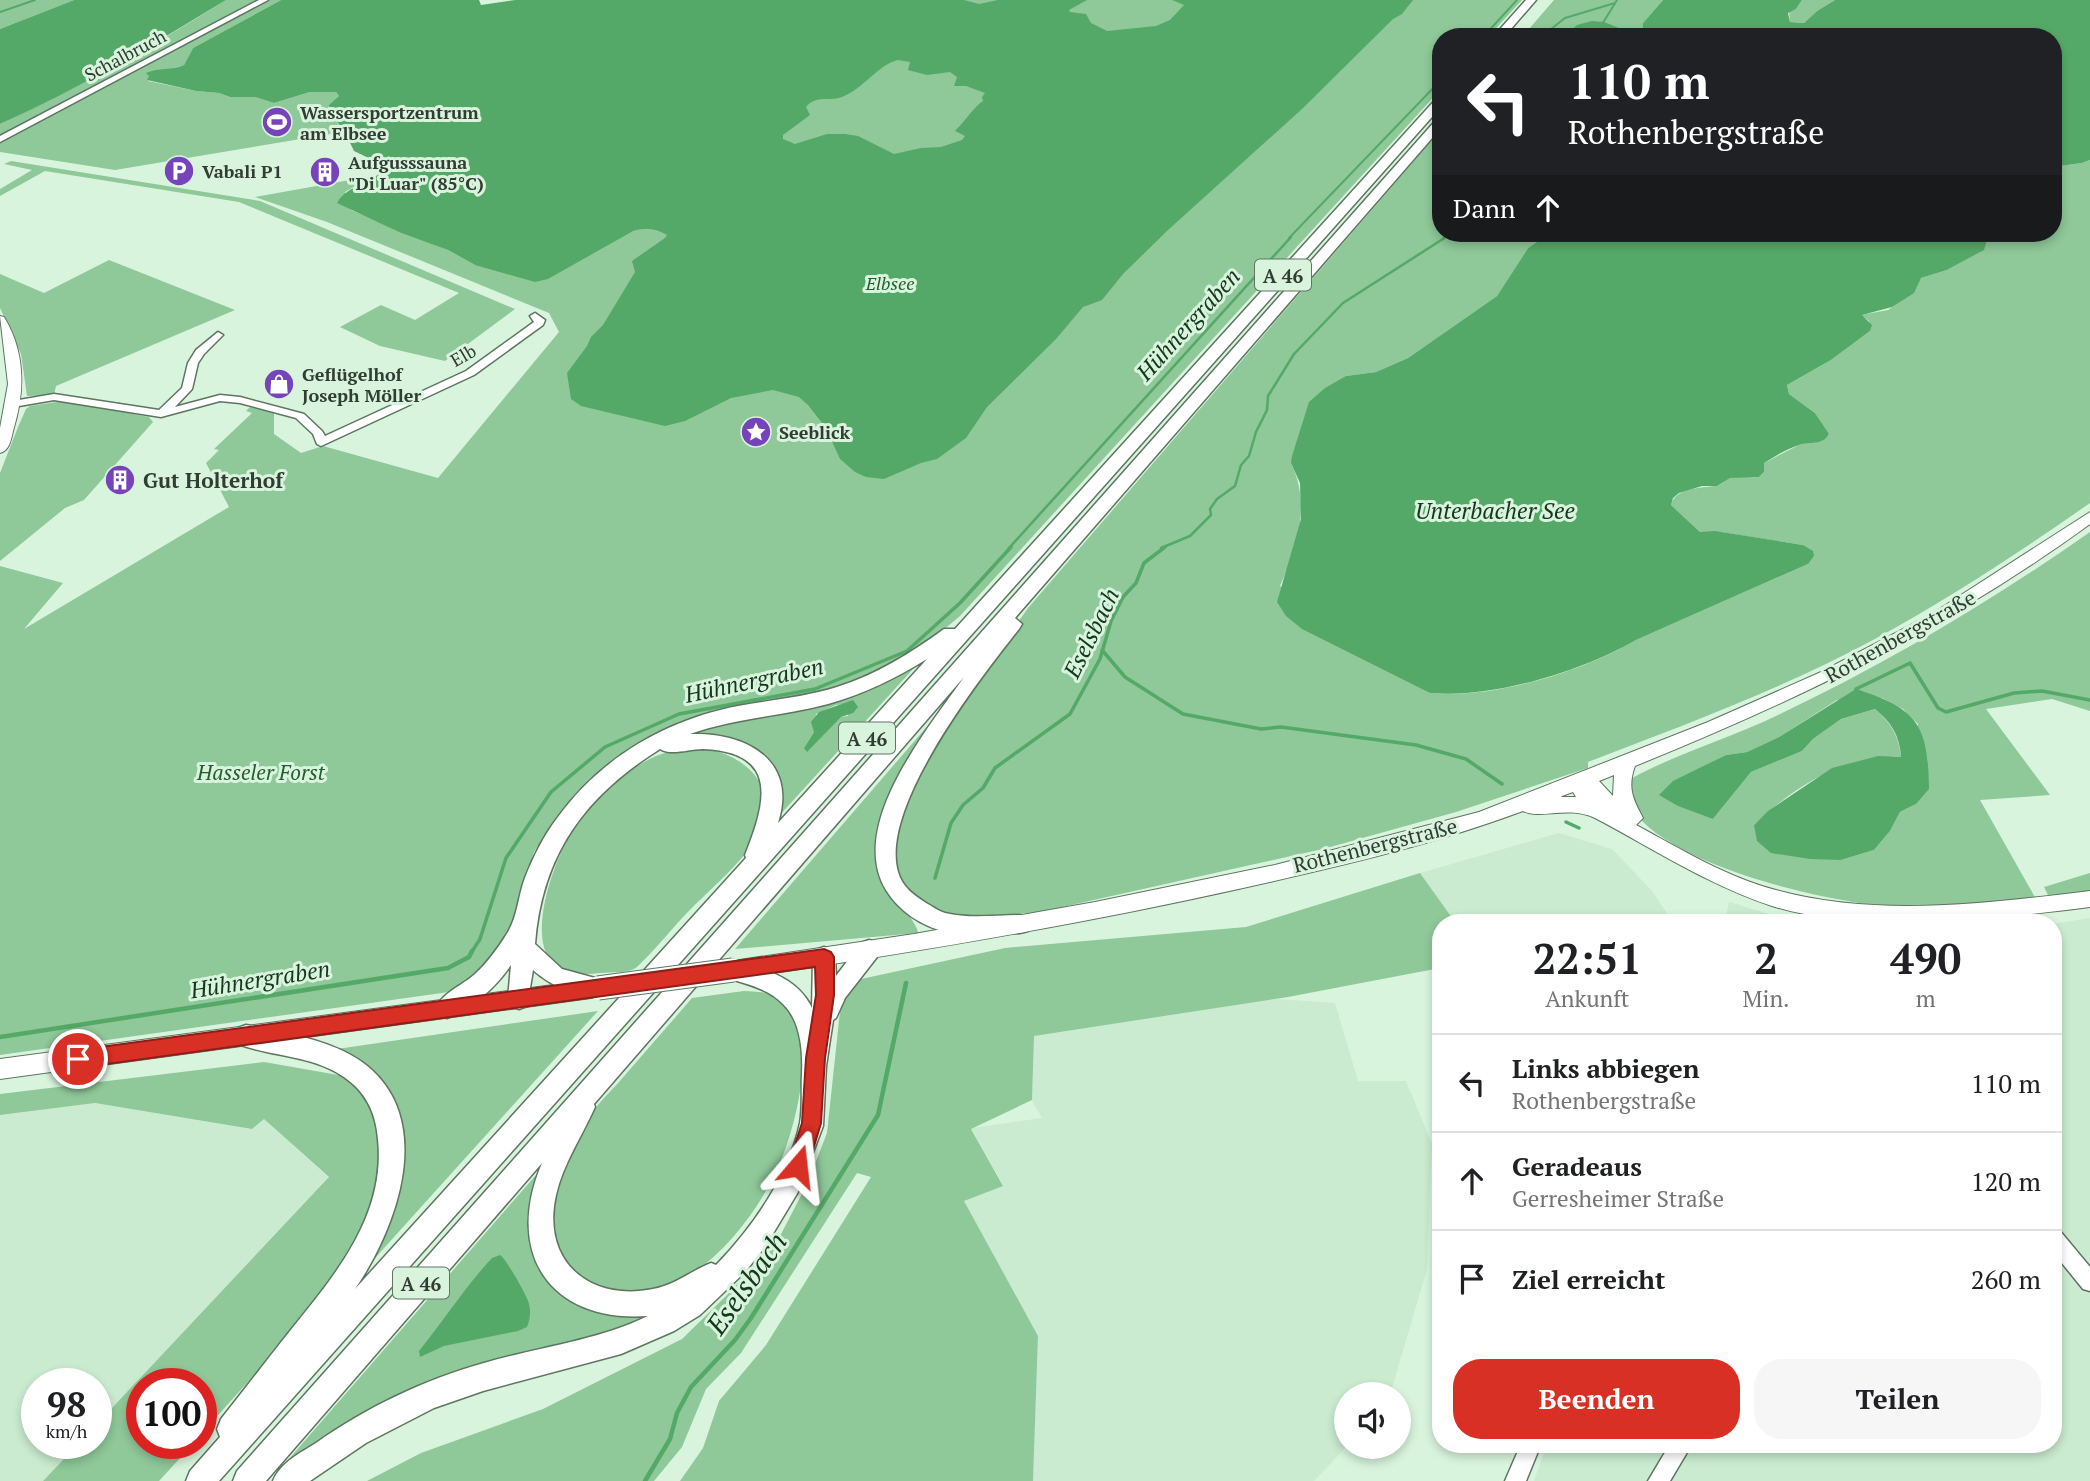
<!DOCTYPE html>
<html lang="de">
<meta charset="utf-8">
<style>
body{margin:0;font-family:"PT Serif",serif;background:#f6f6f6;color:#202124;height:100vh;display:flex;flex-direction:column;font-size:26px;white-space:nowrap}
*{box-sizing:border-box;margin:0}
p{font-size:23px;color:#757577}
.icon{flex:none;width:38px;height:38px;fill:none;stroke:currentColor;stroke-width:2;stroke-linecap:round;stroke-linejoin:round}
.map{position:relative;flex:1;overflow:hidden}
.sheet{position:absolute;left:1432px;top:914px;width:630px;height:539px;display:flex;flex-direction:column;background:#fff;border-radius:28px;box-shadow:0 4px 10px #0003}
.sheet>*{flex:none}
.guide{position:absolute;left:1432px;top:28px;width:630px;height:214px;border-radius:28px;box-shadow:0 4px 10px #0003;background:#202124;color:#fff;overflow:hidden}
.buttons{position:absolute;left:1334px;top:1382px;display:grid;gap:14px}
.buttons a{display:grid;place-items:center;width:77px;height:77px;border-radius:50%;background:#fff;box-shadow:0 4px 10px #0003;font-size:35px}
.speed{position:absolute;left:21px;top:1368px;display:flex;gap:14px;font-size:35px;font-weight:700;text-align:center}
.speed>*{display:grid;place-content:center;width:91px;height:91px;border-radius:50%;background:#fff;box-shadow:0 4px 10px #0003;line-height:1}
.speed small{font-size:18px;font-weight:400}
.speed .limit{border:10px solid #d22;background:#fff;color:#111}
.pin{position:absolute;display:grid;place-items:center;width:60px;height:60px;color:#fff;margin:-30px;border:4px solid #fff;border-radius:50%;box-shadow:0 2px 7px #0007}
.me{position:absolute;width:77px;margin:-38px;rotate:17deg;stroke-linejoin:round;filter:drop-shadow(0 0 5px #0008)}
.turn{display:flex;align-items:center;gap:24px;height:147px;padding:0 21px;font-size:32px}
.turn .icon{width:91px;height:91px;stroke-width:2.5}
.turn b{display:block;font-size:49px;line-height:60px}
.then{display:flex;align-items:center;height:66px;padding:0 21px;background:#0003;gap:14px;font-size:26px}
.eta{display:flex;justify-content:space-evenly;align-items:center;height:119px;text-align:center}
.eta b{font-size:42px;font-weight:600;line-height:49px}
.button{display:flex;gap:14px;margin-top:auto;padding:14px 21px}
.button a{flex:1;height:80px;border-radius:28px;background:#d93025;color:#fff;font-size:28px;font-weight:600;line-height:80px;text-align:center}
.button a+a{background:#f6f6f6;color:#202124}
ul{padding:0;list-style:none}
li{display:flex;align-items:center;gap:21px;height:98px;padding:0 21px;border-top:2px solid #e0e0e0}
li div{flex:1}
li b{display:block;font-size:26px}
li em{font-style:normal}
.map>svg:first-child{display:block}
.built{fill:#caebcf}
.green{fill:#8fc899;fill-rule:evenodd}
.water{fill:#55a968;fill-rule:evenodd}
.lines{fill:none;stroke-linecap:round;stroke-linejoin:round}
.stream-far3{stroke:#55a968;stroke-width:2}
.stream-far2{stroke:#55a968;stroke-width:2.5}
.stream-far1{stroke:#55a968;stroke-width:3.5}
.stream{stroke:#55a968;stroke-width:4.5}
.minor-casing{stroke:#5d7561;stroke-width:3}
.major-casing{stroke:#5d7561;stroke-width:2}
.highway-casing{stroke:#5d7561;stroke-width:3}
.minor{fill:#fff;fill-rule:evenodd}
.major{fill:#fff;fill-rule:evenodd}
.highway{fill:#fff;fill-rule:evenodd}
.major-bridge-casing{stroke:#5d7561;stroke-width:25;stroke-linecap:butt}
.major-bridge{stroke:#fff;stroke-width:23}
.route{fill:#d93025;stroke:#8d1f18;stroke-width:2}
.labels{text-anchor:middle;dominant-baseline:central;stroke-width:6;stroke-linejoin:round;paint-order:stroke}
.far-street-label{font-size:18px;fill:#313c33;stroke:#d9f4dd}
.far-poi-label{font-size:18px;font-weight:bold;fill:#313c33;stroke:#d9f4dd;text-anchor:start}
.far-park-label{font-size:18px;font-style:italic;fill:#245e33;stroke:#d9f4dd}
.shield{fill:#d9f4dd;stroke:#637366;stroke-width:2}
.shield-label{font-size:19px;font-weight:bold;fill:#313c33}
.poi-label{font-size:21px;font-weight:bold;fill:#313c33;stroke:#d9f4dd;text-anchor:start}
.street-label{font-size:21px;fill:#313c33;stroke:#d9f4dd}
.park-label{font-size:21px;font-style:italic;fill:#245e33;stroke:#d9f4dd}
.water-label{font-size:23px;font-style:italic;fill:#14371d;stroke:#d9f4dd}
.near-water-label{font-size:28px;font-style:italic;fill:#14371d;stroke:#d9f4dd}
</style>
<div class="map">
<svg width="2090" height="1481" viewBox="0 0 2090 1481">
<rect width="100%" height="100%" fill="#d9f4dd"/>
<path class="built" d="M1559 833 1612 849 1652 891 1673 922H1455L1420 873Z
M1729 902 1796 922H1725Z
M2090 918V1481H1534L1547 1444H2053V924Z
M1276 999 1335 1003 1358 1081H1406L1432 1144 1427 1269 1390 1395H1346V1447L1314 1481H1033L1038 1336 963 1200 1003 1185 971 1128 1042 1118 1032 1101 1034 1036Z
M95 1103 251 1129 264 1119 329 1178 96 1425V1384H37V1444H78L43 1481H0V1115Z"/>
<path class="green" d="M0 0H74L0 29Z
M226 0H281L193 48 184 65 149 76 148 81 196 91 219 93 230 97H255L274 103 310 92H336L339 96 328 108 343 132 115 170 0 152V124C79 88 153 46 226 0Z
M748 0H1522L1488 37H1440V90L960 616 923 647 894 665 840 688 637 745 612 762 579 790 556 817 534 852 499 959 456 991 0 1055V566L63 583 24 629 229 507 206 463 219 450 214 449 252 413 246 411 250 407 274 411V434L301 453 323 446 438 478 559 332 549 313 327 222 255 197 372 176 345 192 351 210 448 250 475 265Z
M1554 0H1663L1643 23V37H1617L1619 28 1565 32 1563 37H1522Z
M1802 0H1835L1817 11 1804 23 1790 22 1789 11 1796 9Z
M1440 131V233H1550L1528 248 1497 296 1408 358 1376 372 1346 376 1291 463C1311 505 1298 546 1280 586L1430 693C1493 699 1582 672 1636 640L1808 564 1803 545 1720 532H1700L1671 505C1675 488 1700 488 1714 486 1721 486 1724 480 1730 478 1738 476 1750 478 1759 477L1764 472V463L1801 444 1829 435 1815 413 1789 394 1787 385 1831 360 1870 331 1869 321 1861 315 1888 310 1903 299 1921 278 1947 270 1980 252 1989 233H2053V167L2082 163 2090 160V503C2020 552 1948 599 1873 640 1782 689 1684 725 1588 762V768L1456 812 1323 849 1040 912 961 918 928 909 899 881 892 845 897 822 930 747 1028 608Z
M11 161 260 201 515 309 445 361 380 346 340 327 381 305 415 320 459 293 239 202 45 171 0 196V189L32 170 4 164Z
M109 260 235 310 56 386 54 395 27 396 21 354 0 308V274L44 293Z
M63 401 149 417 153 422 84 500 65 508 0 561V473L18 427 26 409 30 406Z
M2090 532V711L2052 699 1986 709 2050 795 1980 800 2036 899C1987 903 1936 910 1887 906 1823 901 1671 866 1633 810 1629 803 1628 793 1626 785L1634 777C1679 753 1730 738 1776 716 1886 664 1990 602 2090 532ZM1882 698 1903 709 1918 724 1916 804 1900 812 1890 831 1874 850 1841 860 1754 825C1793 787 1845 754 1901 757 1899 736 1891 723 1875 709L1841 719 1813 739 1802 751 1751 772 1713 819 1703 767 1726 755 1747 752 1779 737 1837 700Z
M911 665 914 668 778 817 754 754 669 737 784 709ZM847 704 848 716 841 717 804 748 814 732 816 714 836 705Z
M943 708C920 749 862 830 881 875 888 892 918 922 918 933L735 949Z
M702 748C756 757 784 796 751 846 736 868 704 895 685 915 675 925 643 964 634 969 626 973 611 972 602 973 590 974 572 976 561 970 522 949 552 867 568 839 588 806 620 772 656 756 671 750 686 749 702 748Z
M1420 873 1455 922H1440V968L1288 997 1034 1036 1032 1100 971 1129 1003 1186 964 1201 1038 1336 1033 1481H680L703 1448 719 1401 766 1345 871 1177 857 1173 741 1353 706 1389 682 1447 654 1481H367L421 1453 543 1409 682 1339 726 1296 778 1240 807 1184 827 1133 841 1002 861 979 1005 948 1246 927Z
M2090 873V893L2049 897 2044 887Z
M744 991C755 992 771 991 780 998 824 1031 794 1138 773 1178 754 1215 726 1251 692 1274 664 1293 627 1300 596 1286 530 1257 550 1182 579 1131 589 1113 605 1097 619 1082 643 1054 668 1026 692 998Z
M598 1011 348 1288 402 1149 337 1049Z
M264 1062 344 1076 367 1101 380 1130 379 1199 357 1248 318 1304 201 1434V1384H142V1444H193L159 1481H43L78 1444H96V1425L329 1177 264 1119 252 1129 95 1103 0 1115V1094Z
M535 1176 541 1179 549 1273 665 1314 501 1367 293 1466 288 1460Z"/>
<path class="water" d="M74 0H226C152 45 79 89 0 124V29Z
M281 0H479L481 5 515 0H964L979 4 998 0H1097H1087L1069 10 1070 12 1086 14 1091 23 1107 31 1156 26 1170 20 1184 5 1172 0H1413L1402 14 1393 19 1302 109 1168 230 1123 274 1102 300 1083 307 1056 339 987 407 966 438 937 459 921 463 884 479 866 477 855 472 840 459 826 428 808 405 799 397 773 390 731 398 685 421 665 426 581 406 571 399 567 373 587 346 591 337 603 325 635 272 632 261 665 238 667 235C655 228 646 227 633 231L548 279 535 282 475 265 448 250 399 232 337 203C347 184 376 184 385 166L354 151 344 130 331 115 329 105 339 96 336 92H310L274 103 255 97H230L219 93 196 91 147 80 149 76 146 73C160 67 171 71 184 65L193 48ZM898 60 910 62 908 70 927 75 950 72 957 77 954 86H966L985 93 982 97 983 101C974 107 965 121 955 131L965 136 962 140 941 147 921 148 894 154 858 136 845 134H827L795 144 783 139V135L810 115 806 107C817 94 829 102 842 97 863 89 879 64 898 60Z
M1663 0H1802L1796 9 1788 13 1790 22 1804 23 1817 11 1835 0H2090V160L2082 163 2053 167V37H1643V23Z
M1592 21 1604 22 1619 28 1617 37H1563L1577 25Z
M1550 233H1989L1984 250 1947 270 1921 278 1914 293 1892 307 1862 315 1872 325 1870 331 1831 360 1787 385 1789 394 1815 413 1829 434C1822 446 1810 441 1799 445 1787 449 1775 456 1764 463V472L1759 477 1730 478 1717 486H1702L1679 493 1673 498 1671 505 1700 532 1715 531 1803 545 1813 551 1814 556 1808 564 1636 640C1582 671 1493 699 1430 693L1302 629 1286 616 1277 602 1301 519 1300 483 1291 463 1292 456 1309 402 1325 388 1346 376 1376 372 1408 358 1497 296 1528 248Z
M1856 689C1918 709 1928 724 1929 789L1916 804 1900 812 1890 831 1874 850 1841 860 1810 859 1771 853 1757 841 1754 825 1768 811 1832 768 1878 756 1901 757C1900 736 1891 722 1875 709L1841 719 1813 739 1802 751 1751 772 1713 819 1678 806 1659 795 1673 781 1726 755 1747 752 1779 737Z
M853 700 858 707 853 713 841 717 807 752 804 748 814 732 811 722 819 712Z
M500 1255C505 1257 528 1297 529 1304 531 1312 530 1320 527 1327L518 1331 444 1346 420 1357 419 1351C444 1320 465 1287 492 1258Z"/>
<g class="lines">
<path class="stream-far3" d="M0 12 35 0
M1601 26 1617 0
M1483 37 1517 0
M1541 37 1565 18 1615 3
M1289 238 1440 81
M1443 238 1451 233"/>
<path class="stream-far2" d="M1009 548 1291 237
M1161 548 1190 536 1211 515 1210 509 1217 499 1235 486 1241 465 1249 456 1256 432 1267 410 1268 396 1294 354 1343 303 1446 237"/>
<path class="stream-far1" d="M1102 650 1125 677 1183 714 1261 729 1281 727 1416 745 1466 759 1502 784
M1856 689 1910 663 1938 708 1946 712 2014 693 2042 691 2090 700
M1566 822 1579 828
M935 878 951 823 963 805 983 788 995 768 1070 714 1100 659 1111 621 1123 597 1136 583 1144 563 1165 547
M471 953 480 939 506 858 551 792 605 747 679 714 815 689 907 651 960 603 1011 547"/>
<path class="stream" d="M0 1037 448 968 469 957 472 951
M645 1481 670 1439 677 1413 691 1387 735 1340 751 1318 878 1115 906 983"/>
<g class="minor-casing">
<path id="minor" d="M259 0H268L0 142V136Z
M535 313 545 320 543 325 474 375 321 446 317 444 313 434 296 418 240 403 220 401 161 417 54 400 13 407 8 404 13 401 54 394 159 410 182 388 188 363 196 350 218 332 223 335 204 354 198 363 192 389 175 407 220 395 240 397 304 414 322 431 325 436 466 371 534 322 530 316Z
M2053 1229 2060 1231 2090 1267V1291L2083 1289 2053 1252Z
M1521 1444H1541L1526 1481H1505Z
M1670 1444H1692L1670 1481H1648Z"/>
</g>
<g class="major-casing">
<path id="major" d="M0 316 4 317C26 353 25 392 13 431 11 440 9 451 0 453V428L8 384Z
M2090 512V524C1946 629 1800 699 1635 766 1627 788 1633 799 1643 818L1636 825C1681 849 1726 877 1776 890 1877 918 1989 903 2090 891V907C1995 919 1864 935 1772 906 1708 885 1654 849 1595 818 1568 805 1540 820 1523 811 1432 845 1337 867 1243 888 1074 926 904 954 733 979L726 976 723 970 726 964 733 961 914 934 1095 902 1275 865 1479 812 1708 722 1821 672 1930 615ZM1614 775 1613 796 1599 781ZM1573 792 1576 797H1561L1562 796Z
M591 980 598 982 601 989 598 996 591 998 0 1079V1059Z"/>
</g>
<g class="highway-casing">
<path id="highway" d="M1526 0H1536L1504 37H1493Z
M1440 98V108L219 1481H186L190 1471 220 1437 217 1429 221 1419C244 1390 267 1360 290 1331 335 1275 386 1216 378 1139 376 1113 366 1092 344 1077 312 1055 273 1057 238 1044L234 1036 238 1028 246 1025C285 1033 329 1039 362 1062 438 1117 397 1228 355 1289L746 858 745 855C766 803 780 752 703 749 689 749 671 756 660 749 585 796 542 854 535 944L562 969 606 981 609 988 606 995C585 1003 548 984 533 970L527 1006 519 1009 511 1006 508 999 511 965C496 987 472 1009 447 1018L439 1015 436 1008C442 993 463 985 475 974 488 962 498 948 508 932 518 915 518 896 525 878 533 857 544 835 558 817 602 757 666 720 738 706 771 700 805 697 837 687 876 675 911 653 944 629H955L1436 99ZM927 659 778 823C798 760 746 732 690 734 735 718 783 716 828 704 864 694 896 678 927 659Z
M1440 119V129L1015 618 1022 624 1019 629C980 678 879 807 898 872 902 887 914 895 926 903 932 906 938 911 945 913 969 919 996 915 1020 915L1028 917 1031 924 1028 931 1020 933C996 934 970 937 946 932 921 926 899 911 886 890 847 825 928 729 964 677L594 1104 595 1107C582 1136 563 1164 556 1195 541 1261 589 1302 653 1289 675 1285 691 1271 711 1263L716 1265C753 1227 789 1175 800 1123 803 1107 801 1090 802 1074 803 1052 801 1021 783 1004 768 988 745 984 725 977L722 970 725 963 733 960C764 969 797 977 812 1008L813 957 816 950 824 947 832 950 835 957 836 976 861 943 869 940 877 943 880 950 877 957 845 998 836 1018 833 1020 826 1066 823 1126 798 1192 765 1247 745 1272 700 1315 674 1331 621 1354 483 1391 434 1408 366 1443 310 1481H273C280 1463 300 1453 316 1443 367 1407 424 1380 484 1363 539 1347 596 1341 648 1316 549 1323 504 1252 542 1163L266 1481H233L237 1471 1436 120Z"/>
</g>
<use href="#minor" class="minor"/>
<use href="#major" class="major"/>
<use href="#highway" class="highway"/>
<g class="major-bridge-casing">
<path id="major-bridge" d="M598 988 733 970"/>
</g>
<use href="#major-bridge" class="major-bridge"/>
</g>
<path class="route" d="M824 949 831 952 834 957V995L825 1058 821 1123 806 1173 798 1176 791 1173 788 1166 802 1123 806 1058 816 995 815 967 78 1068 71 1065 68 1059 71 1052 78 1050Z"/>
<defs>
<g id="stadium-disc" transform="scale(1.575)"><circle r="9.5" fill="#7643ba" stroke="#d9f4dd"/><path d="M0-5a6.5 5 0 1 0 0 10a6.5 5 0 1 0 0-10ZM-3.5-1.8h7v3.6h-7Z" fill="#fff"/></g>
<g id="parking-disc" transform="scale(1.575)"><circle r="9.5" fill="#7643ba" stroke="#d9f4dd"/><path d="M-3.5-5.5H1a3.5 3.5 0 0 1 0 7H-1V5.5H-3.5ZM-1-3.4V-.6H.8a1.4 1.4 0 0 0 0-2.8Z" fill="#fff"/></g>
<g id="building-disc" transform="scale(1.575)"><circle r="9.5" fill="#7643ba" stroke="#d9f4dd"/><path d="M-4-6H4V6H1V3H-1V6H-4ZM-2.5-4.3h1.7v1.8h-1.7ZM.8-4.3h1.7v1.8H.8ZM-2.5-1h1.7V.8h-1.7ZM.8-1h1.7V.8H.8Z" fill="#fff"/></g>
<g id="shop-disc" transform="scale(1.575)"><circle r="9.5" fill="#7643ba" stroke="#d9f4dd"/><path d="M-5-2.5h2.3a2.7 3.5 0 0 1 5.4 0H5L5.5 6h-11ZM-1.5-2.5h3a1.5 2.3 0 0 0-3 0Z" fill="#fff"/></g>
<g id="sight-disc" transform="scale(1.575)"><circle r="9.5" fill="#7643ba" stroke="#d9f4dd"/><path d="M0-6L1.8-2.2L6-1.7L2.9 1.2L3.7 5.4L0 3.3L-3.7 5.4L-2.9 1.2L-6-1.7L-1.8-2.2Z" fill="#fff"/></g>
</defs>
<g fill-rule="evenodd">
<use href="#stadium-disc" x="277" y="122"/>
<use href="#parking-disc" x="179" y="171"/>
<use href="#building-disc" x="325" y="172"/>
<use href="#shop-disc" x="279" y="384"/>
<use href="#sight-disc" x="756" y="432"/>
<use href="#building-disc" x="120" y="480"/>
</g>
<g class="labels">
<g class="far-street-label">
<text transform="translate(125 55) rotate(-28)">Schalbruch</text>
<text transform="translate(463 355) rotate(-30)">Elb</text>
</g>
<g class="far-poi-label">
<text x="300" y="112">Wassersportzentrum<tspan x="300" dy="21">am Elbsee</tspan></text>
<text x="348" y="162">Aufgusssauna<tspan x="348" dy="21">"Di Luar" (85°C)</tspan></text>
<text x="202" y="171">Vabali P1</text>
<text x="302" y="374">Geflügelhof<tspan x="302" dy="21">Joseph Möller</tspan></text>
<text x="779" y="432">Seeblick</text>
</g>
<g class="far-park-label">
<text x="890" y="283">Elbsee</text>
</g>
<g class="shield">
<rect x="1255" y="259.5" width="56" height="31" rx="5"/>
<rect x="839" y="722.5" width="56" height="31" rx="5"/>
<rect x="393" y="1267.5" width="56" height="31" rx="5"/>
</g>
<g class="shield-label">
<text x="1283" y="275">A 46</text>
<text x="867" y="738">A 46</text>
<text x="421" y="1283">A 46</text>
</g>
<g class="poi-label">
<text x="143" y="480">Gut Holterhof</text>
</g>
<g class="street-label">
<text transform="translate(1900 636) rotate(-29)">Rothenbergstraße</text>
<text transform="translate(1375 845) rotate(-14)">Rothenbergstraße</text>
</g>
<g class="park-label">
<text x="261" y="772">Hasseler Forst</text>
</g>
<g class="water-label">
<text transform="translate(1188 324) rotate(-48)">Hühnergraben</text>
<text x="1495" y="510">Unterbacher See</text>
<text transform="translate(1091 633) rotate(-64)">Eselsbach</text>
<text transform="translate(754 680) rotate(-12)">Hühnergraben</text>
<text transform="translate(260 979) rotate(-9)">Hühnergraben</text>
</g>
<g class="near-water-label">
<text transform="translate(746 1283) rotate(-55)">Eselsbach</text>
</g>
</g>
</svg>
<div class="buttons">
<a><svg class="icon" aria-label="sound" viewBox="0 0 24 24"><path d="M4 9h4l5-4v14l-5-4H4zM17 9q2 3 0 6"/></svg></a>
</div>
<div class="speed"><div>98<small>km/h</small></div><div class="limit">100</div></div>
<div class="pin" style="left:78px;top:1059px;background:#d93025"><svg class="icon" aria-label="arrive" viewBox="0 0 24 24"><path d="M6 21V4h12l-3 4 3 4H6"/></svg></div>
<svg class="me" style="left:798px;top:1166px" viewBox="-20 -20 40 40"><path d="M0-17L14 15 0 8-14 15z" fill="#d93025" stroke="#fff" stroke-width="4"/></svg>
<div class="guide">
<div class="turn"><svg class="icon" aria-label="left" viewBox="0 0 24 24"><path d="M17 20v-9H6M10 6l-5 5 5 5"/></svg><div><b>110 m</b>Rothenbergstraße</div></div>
<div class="then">Dann<svg class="icon" aria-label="ahead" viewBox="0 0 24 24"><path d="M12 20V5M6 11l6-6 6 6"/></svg></div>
</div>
<section class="sheet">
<div class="eta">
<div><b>22:51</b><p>Ankunft</p></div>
<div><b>2</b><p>Min.</p></div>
<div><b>490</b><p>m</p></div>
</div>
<ul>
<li><svg class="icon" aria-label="left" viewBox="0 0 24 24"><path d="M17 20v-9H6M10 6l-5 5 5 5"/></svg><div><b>Links abbiegen</b><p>Rothenbergstraße</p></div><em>110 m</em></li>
<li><svg class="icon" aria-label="ahead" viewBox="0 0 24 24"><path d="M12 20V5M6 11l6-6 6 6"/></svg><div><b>Geradeaus</b><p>Gerresheimer Straße</p></div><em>120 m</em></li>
<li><svg class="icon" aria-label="arrive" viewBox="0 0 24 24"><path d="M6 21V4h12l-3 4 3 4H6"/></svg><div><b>Ziel erreicht</b></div><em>260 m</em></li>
</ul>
<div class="button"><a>Beenden</a><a>Teilen</a></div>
</section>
</div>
